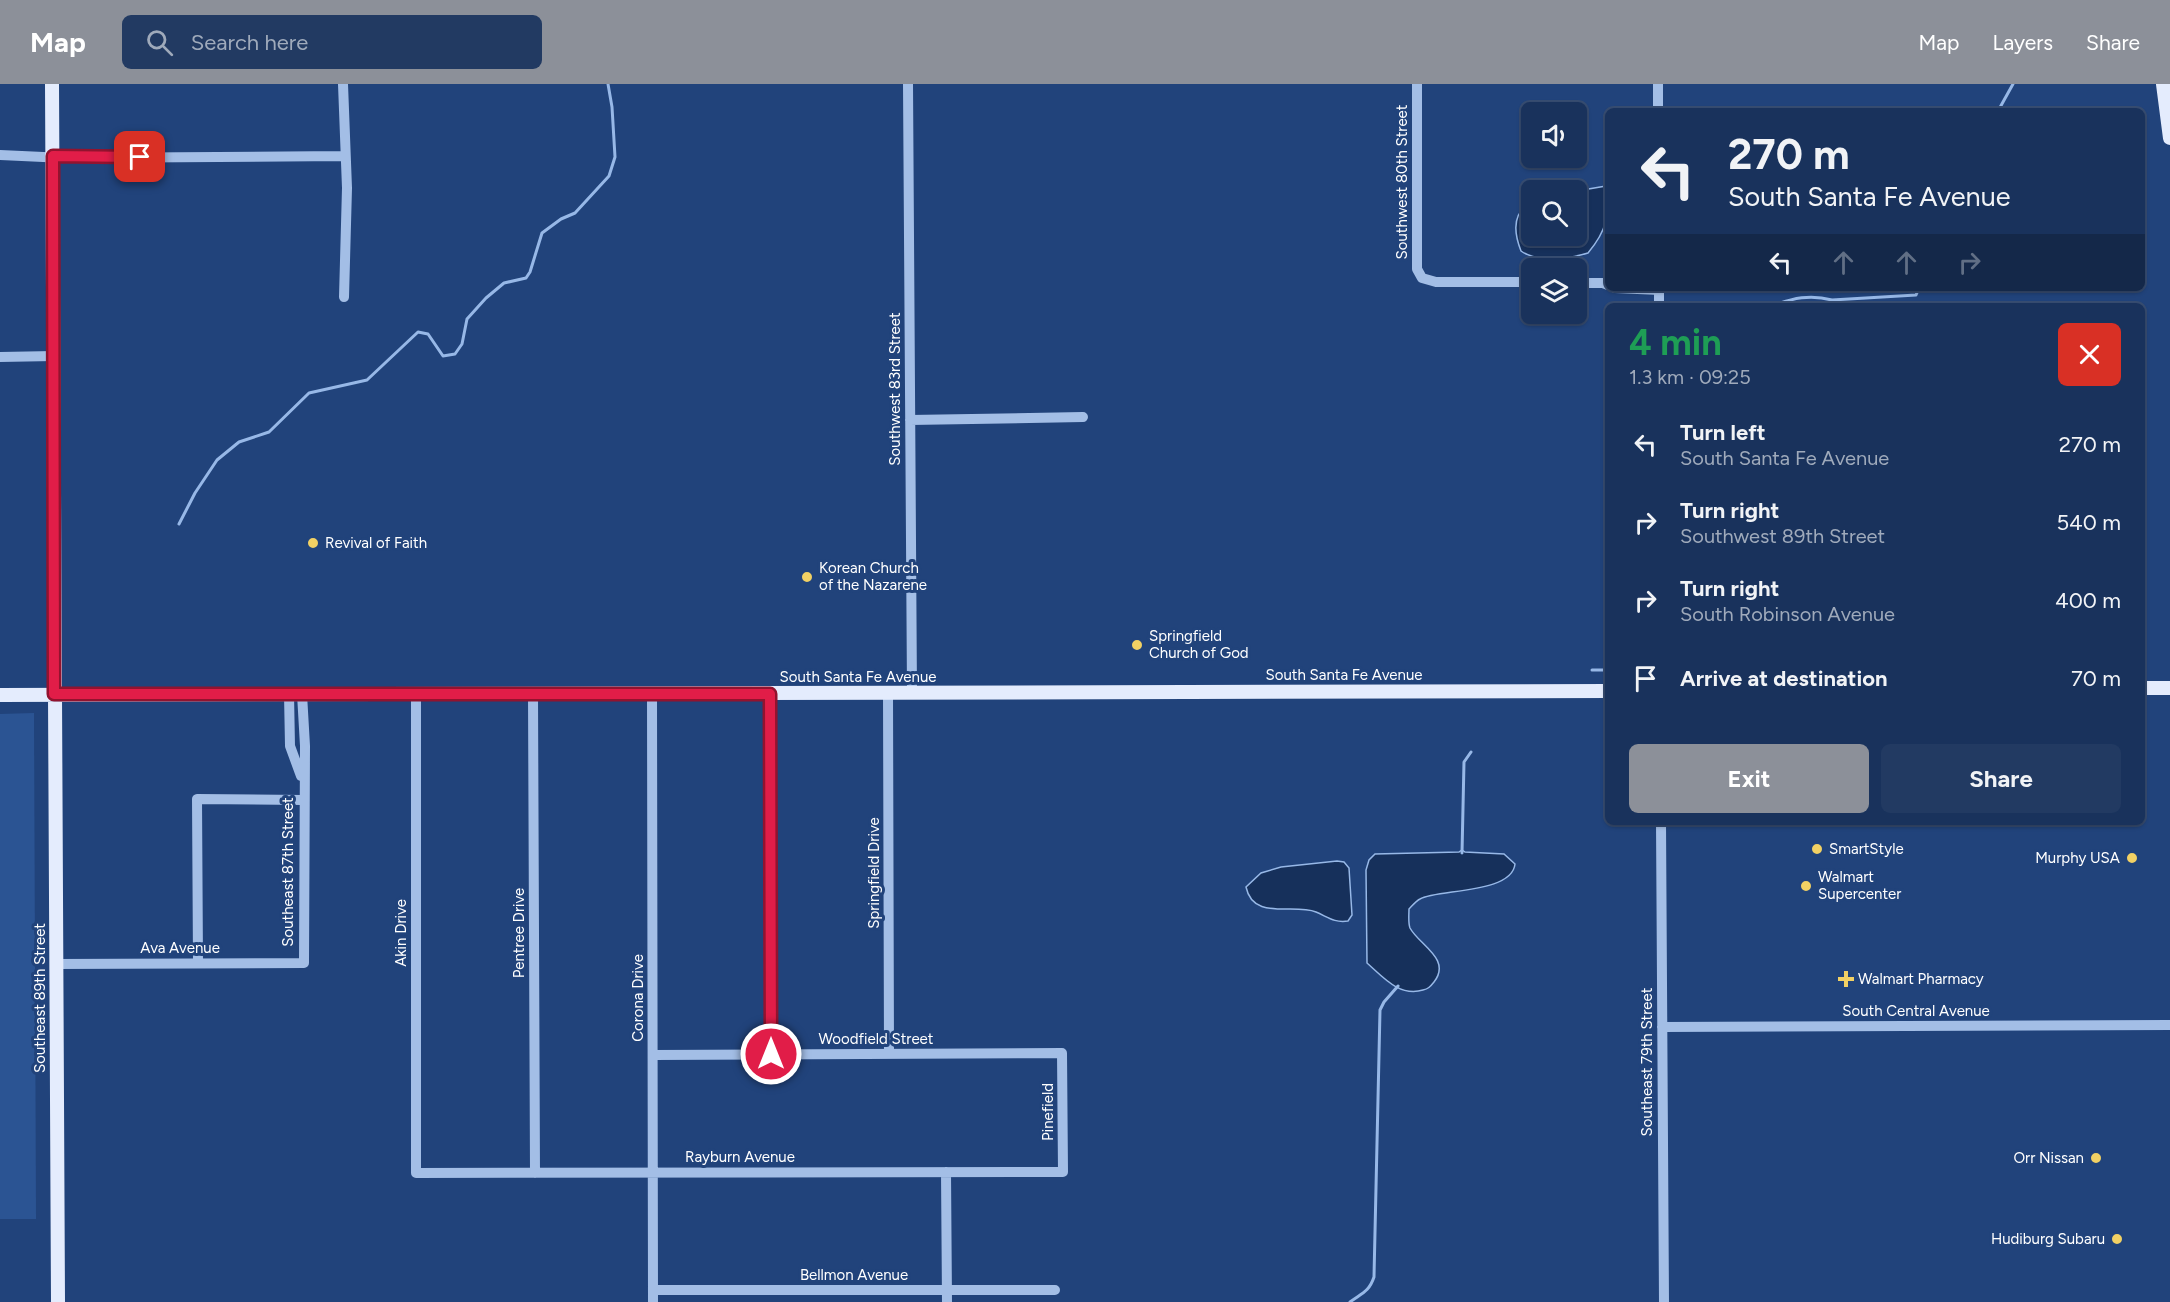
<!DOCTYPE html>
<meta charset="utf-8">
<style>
body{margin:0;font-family:Figtree,sans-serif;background:#223a62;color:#f1f3f6;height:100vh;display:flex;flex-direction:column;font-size:22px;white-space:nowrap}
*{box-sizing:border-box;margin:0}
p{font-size:20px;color:#9faabb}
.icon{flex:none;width:33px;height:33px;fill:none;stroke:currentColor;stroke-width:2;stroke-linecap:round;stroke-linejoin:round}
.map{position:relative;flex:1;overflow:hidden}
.side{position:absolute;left:1605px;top:219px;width:540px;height:522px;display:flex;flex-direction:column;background:#19325c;border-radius:9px;box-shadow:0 2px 4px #0004,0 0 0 2px #374d72}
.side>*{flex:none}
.hud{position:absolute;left:1605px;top:24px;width:540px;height:183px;border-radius:9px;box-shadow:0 2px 4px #0004,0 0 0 2px #374d72;background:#19325c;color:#f1f3f6;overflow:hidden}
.buttons{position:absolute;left:1521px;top:18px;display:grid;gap:12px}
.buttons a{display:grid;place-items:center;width:66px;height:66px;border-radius:9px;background:#19325c;box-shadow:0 2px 4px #0004,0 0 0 2px #374d72;font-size:30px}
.pin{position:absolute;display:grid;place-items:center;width:51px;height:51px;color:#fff;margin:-26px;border-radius:12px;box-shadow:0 3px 9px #0006}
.me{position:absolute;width:66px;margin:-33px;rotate:0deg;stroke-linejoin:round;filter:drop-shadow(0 0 4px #0008)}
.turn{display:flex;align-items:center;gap:21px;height:126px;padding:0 24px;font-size:27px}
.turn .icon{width:78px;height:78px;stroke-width:2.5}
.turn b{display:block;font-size:42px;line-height:51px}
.lanes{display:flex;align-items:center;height:57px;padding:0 24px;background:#0003;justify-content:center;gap:30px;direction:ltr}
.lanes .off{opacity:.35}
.round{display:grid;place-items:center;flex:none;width:63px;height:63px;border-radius:9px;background:#223a62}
.summary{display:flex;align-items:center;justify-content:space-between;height:102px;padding:0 24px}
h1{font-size:36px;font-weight:700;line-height:45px;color:#1e9e55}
.action{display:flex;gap:12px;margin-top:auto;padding:12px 24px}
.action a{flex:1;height:69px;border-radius:9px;background:#8c9099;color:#fff;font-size:24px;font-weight:700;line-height:69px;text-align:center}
.action a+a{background:#223a62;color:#f1f3f6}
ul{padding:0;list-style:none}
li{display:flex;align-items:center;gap:18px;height:78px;padding:0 24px}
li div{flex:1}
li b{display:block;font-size:22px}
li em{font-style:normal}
header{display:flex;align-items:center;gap:36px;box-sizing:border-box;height:84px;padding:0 30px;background:#8c9099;color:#fff}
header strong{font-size:28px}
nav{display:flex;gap:33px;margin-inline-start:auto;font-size:21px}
.search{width:420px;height:54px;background:#223a62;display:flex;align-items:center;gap:15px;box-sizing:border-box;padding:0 21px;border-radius:9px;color:#9faabb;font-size:22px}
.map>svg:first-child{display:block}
.green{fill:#2b5493}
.water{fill:#16305b;stroke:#97b8e7;stroke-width:1.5}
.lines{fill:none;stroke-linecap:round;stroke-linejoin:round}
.stream{stroke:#97b8e7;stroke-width:3}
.minor{stroke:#a3bee6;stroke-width:10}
.major{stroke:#e4ecfd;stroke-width:14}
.route-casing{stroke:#92132f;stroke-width:15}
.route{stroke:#e11d48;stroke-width:10}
.poi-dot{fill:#f2d164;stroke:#21437b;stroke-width:2}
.labels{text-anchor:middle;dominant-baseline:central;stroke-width:6;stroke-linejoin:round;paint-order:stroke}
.street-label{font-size:15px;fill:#fff;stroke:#21437b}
.poi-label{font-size:15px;fill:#fff;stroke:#21437b;text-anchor:start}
</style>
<header>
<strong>Map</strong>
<div class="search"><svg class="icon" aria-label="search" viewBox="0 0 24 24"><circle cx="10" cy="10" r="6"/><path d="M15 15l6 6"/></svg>Search here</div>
<nav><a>Map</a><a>Layers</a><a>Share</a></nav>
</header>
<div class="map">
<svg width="2170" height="1218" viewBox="0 0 2170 1218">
<rect width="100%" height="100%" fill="#21437b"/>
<path class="green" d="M34 629 36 1135H0V630Z"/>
<path class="water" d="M1606 102H1608C1608 133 1608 145 1588 169 1568 175 1538 179 1521 167 1514 149 1511 129 1531 119L1532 152H1576L1577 107Z
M1462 766 1465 768 1504 770 1515 780C1512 810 1437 805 1420 815 1416 817 1412 822 1409 825 1409 830 1408 839 1410 844 1419 861 1452 875 1434 898 1430 903 1428 905 1423 906 1399 913 1383 893 1367 879L1366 786 1369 776 1375 770 1459 768Z
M1337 777 1344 778 1349 784 1352 831 1348 837C1334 839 1328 833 1316 828 1293 819 1253 837 1246 803L1261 789 1281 783Z"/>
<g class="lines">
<path class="stream" d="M1998 27 2013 0
M1772 222C1793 214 1810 210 1832 216L1916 211 1919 204
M179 440 195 409 217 376 239 358 269 348 309 309 367 296 418 248 428 250 443 272 455 270 462 260 467 235 486 214 504 199 526 194 530 188 542 149 561 135 575 129 609 92 615 73 612 23 608 0
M1592 586H1608
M1462 769 1464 678 1471 668
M1350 1218C1362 1209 1369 1208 1374 1193L1380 926 1384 918 1398 902"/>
<path class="minor" d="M343 0 347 104 344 213
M908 0 912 609
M1417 0V185L1422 194 1436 198H1532
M1658 0V27
M0 71 65 74 344 72
M1576 199H1603L1608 201
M1615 204 1660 206
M1659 204V222
M0 273 54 272
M910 336 1083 333
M888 609 889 970
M289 610 290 662 301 692
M416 610V1089L1063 1088 1062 969 653 971
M533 610 535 1089
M652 610 653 1218
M770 610 771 970
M1661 738 1664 1218
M198 879 197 715 303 716
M56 880 304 879 305 662 302 610
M1662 943 2170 941
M946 1088 947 1218
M653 1206H1055"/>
<path class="major" d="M52 0 58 1218
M2163 0 2170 54
M2142 604H2170
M0 611 1608 607"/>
</g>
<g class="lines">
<g class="route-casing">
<path id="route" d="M140 73 53 72 54 610H770L771 970"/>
</g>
<use href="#route" class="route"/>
</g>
<g class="poi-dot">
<circle cx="313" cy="459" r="6"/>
<circle cx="807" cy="493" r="6"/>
<circle cx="1137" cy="561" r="6"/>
<circle cx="1817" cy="765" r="6"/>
<circle cx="2132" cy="774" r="6"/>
<circle cx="1806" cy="802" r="6"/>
<path d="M1843 886h6v6h6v6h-6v6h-6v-6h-6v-6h6z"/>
<circle cx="2096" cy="1074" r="6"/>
<circle cx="2117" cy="1155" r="6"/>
</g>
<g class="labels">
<g class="street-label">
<text transform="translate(1402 98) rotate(-90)">Southwest 80th Street</text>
<text transform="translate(895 305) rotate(-90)">Southwest 83rd Street</text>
<text x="1344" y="591">South Santa Fe Avenue</text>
<text x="858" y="593">South Santa Fe Avenue</text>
<text transform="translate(288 788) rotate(-90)">Southeast 87th Street</text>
<text transform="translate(874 789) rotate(-90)">Springfield Drive</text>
<text transform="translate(401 849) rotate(-90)">Akin Drive</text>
<text transform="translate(519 849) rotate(-90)">Pentree Drive</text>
<text x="180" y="864">Ava Avenue</text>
<text transform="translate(40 914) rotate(-90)">Southeast 89th Street</text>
<text transform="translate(638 914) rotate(-90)">Corona Drive</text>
<text x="1916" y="927">South Central Avenue</text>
<text x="876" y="955">Woodfield Street</text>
<text transform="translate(1647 978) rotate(-90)">Southeast 79th Street</text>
<text transform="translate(1048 1028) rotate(-90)">Pinefield</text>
<text x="740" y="1073">Rayburn Avenue</text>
<text x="854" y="1191">Bellmon Avenue</text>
</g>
<g class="poi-label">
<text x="325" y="459">Revival of Faith</text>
<text x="819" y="484">Korean Church<tspan x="819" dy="17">of the Nazarene</tspan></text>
<text x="1149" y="552">Springfield<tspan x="1149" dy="17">Church of God</tspan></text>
<text x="1829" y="765">SmartStyle</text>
<text x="2120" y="774" text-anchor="end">Murphy USA</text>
<text x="1818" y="793">Walmart<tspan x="1818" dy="17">Supercenter</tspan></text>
<text x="1858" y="895">Walmart Pharmacy</text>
<text x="2084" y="1074" text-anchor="end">Orr Nissan</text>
<text x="2105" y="1155" text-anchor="end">Hudiburg Subaru</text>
</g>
</g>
</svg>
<div class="buttons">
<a><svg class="icon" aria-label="sound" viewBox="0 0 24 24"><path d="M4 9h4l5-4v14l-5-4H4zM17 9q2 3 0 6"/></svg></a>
<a><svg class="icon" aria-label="search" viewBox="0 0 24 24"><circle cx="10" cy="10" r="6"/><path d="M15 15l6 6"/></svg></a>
<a><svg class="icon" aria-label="layers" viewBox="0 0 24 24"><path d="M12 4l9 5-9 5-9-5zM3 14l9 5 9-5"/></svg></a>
</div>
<div class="pin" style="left:140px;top:73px;background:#d93025"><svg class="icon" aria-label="arrive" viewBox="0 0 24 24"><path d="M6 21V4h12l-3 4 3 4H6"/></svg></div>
<svg class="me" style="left:771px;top:970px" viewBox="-20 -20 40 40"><circle r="17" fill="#e11d48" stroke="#fff" stroke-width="3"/><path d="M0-11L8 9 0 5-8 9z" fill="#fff"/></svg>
<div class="hud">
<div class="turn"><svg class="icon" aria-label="left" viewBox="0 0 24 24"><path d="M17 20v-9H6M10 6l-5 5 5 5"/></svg><div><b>270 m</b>South Santa Fe Avenue</div></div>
<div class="lanes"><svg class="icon" aria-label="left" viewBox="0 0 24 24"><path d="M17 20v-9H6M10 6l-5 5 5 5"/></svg><svg class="icon off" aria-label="ahead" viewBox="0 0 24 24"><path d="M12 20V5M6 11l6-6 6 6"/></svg><svg class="icon off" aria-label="ahead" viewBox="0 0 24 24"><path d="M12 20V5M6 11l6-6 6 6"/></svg><svg class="icon off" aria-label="right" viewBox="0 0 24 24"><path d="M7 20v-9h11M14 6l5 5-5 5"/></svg></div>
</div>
<section class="side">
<div class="summary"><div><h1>4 min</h1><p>1.3 km · 09:25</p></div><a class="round" style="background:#d93025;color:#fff"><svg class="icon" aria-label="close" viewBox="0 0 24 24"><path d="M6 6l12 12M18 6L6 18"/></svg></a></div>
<ul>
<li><svg class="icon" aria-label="left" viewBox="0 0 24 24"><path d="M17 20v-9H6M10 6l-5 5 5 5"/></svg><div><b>Turn left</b><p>South Santa Fe Avenue</p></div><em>270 m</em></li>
<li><svg class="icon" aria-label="right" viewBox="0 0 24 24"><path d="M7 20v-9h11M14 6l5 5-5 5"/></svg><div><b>Turn right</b><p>Southwest 89th Street</p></div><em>540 m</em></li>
<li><svg class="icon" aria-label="right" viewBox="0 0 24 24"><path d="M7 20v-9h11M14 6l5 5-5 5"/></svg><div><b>Turn right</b><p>South Robinson Avenue</p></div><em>400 m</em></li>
<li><svg class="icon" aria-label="arrive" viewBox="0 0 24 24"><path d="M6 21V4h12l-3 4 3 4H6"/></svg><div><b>Arrive at destination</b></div><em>70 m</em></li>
</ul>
<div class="action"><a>Exit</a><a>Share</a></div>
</section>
</div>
